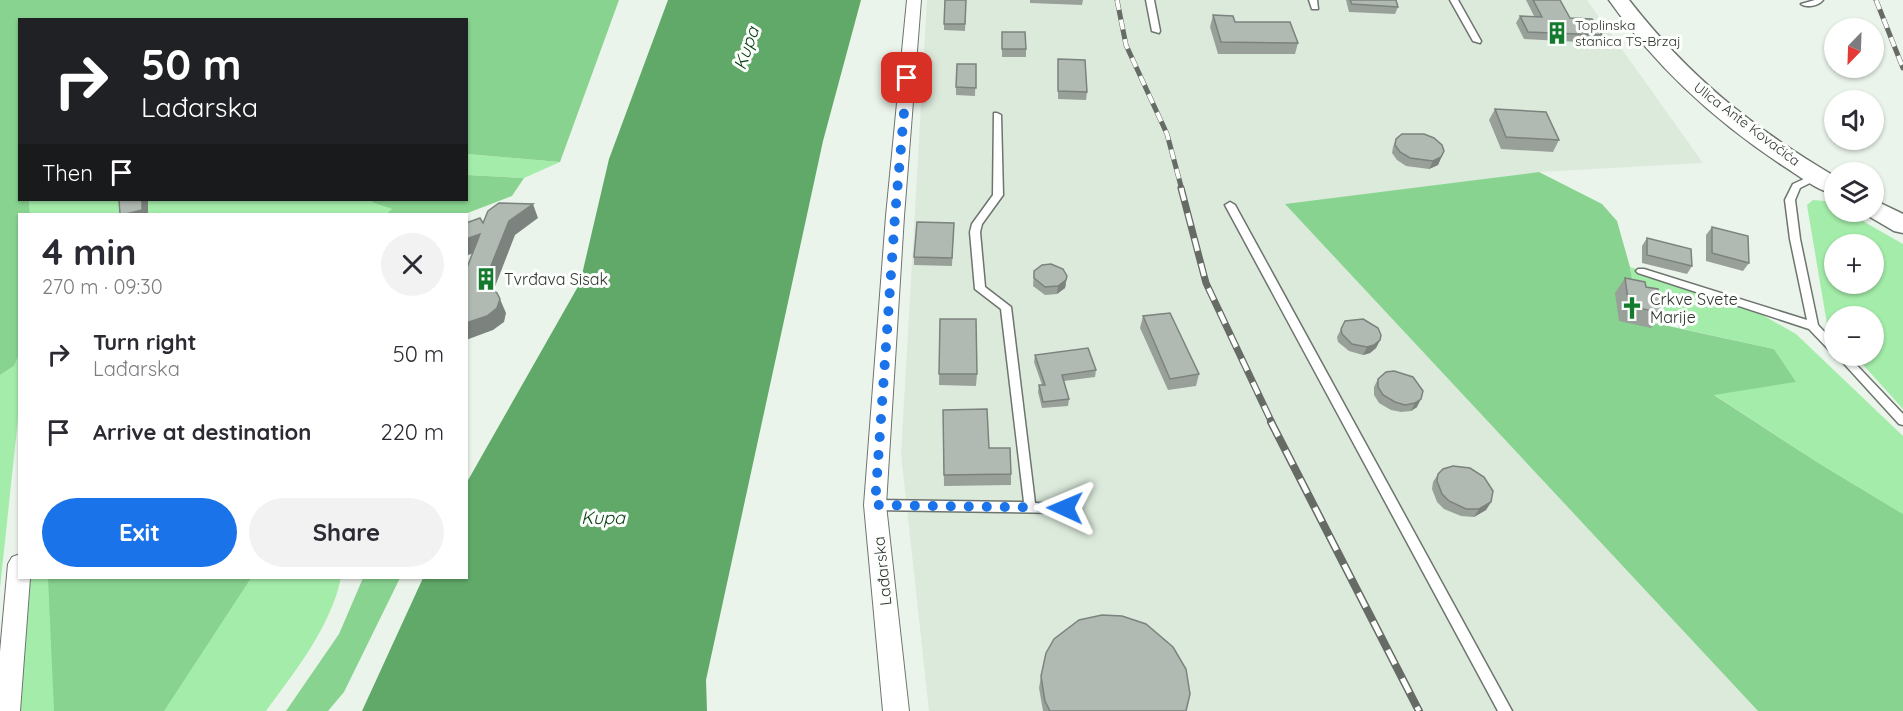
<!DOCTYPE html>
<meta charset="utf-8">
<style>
body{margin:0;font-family:Quicksand,sans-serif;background:#f2f2f3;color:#2b2b33;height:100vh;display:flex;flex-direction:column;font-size:22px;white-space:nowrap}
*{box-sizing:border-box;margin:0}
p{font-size:20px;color:#7c7c81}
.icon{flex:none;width:33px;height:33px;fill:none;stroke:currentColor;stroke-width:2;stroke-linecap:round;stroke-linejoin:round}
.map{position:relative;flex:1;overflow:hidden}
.details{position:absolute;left:18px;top:213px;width:450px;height:366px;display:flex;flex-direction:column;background:#fff;border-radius:0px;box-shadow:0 2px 4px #0004}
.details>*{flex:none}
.banner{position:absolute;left:18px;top:18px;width:450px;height:183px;border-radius:0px;box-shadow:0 2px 4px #0004;background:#202124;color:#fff;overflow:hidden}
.needle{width:39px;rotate:203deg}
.buttons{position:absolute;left:1824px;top:18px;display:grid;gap:12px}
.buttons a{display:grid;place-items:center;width:60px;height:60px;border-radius:50%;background:#fff;box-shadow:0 2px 4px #0004;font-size:30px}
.pin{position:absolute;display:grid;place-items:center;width:51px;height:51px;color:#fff;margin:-26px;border-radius:12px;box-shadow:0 3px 9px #0006}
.me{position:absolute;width:66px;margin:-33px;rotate:271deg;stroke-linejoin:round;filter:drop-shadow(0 0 4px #0008)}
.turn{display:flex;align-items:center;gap:21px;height:126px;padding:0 24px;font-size:27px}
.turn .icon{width:78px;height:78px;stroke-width:2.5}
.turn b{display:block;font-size:42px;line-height:51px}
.then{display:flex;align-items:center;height:57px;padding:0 24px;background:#0003;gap:12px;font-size:22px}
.round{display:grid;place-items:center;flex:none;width:63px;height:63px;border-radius:32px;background:#f2f2f3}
.summary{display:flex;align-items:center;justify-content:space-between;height:102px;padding:0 24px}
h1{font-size:36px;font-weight:700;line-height:45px}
.primary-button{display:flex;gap:12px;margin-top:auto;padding:12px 24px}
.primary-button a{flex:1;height:69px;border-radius:36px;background:#1a73e8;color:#fff;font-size:24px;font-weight:700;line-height:69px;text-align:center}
.primary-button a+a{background:#f2f2f3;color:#2b2b33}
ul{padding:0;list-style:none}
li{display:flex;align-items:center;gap:18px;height:78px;padding:0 24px}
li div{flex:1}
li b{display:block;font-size:22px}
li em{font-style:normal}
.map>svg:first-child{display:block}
.built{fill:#dceadc}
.green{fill:#a4ecaa;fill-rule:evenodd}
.forest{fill:#89d390}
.water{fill:#60a968}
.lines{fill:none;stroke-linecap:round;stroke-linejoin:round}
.service-casing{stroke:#6d756e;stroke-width:3}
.minor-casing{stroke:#6d756e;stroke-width:2}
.secondary-casing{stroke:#6d756e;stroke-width:3}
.service{fill:#fff;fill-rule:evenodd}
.minor{fill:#fff;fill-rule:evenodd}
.secondary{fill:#fff;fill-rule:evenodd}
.rail-far2-casing{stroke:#666b66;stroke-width:5}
.rail-far1-casing{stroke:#666b66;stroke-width:7}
.rail-casing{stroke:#666b66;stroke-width:8}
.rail-far2{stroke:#fdfffd;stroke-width:4;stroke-dasharray:10;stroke-linecap:butt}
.rail-far1{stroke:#fdfffd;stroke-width:4.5;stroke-dasharray:13;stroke-linecap:butt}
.rail{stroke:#fdfffd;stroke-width:5;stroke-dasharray:16;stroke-linecap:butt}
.wall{fill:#98a099}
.shaded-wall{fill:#7c827d}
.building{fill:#b1bab2;stroke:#7c827d;stroke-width:1.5}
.route{stroke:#1a73e8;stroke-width:10;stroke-dasharray:0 18}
.labels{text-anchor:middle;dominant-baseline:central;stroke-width:6;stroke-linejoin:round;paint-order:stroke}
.far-poi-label{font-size:14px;fill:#303431;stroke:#fdfffd;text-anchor:start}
.far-street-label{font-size:14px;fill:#303431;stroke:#fdfffd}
.poi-label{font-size:16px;fill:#303431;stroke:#fdfffd;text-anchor:start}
.street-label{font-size:16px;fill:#303431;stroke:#fdfffd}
.water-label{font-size:18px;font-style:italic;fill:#0b4116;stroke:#fdfffd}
</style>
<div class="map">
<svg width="1903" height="711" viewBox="0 0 1903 711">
<rect width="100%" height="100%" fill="#ebf4eb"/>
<path class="built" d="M927 0H1587L1703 163 1539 172 1286 205 1758 711H929L901 454Z"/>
<path class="green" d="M466 154 560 162 524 178 467 175Z
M29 200H375L373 201 392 209 386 214H30Z
M1813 200 1825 201 1834 205V212H1847L1903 244V409L1855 356H1874V316H1834V332L1827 324 1807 205ZM1874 244V284H1834V244Z
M1630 267 1697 287 1752 309 1796 334 1903 436V514L1820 464 1713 394 1795 382 1774 349 1679 328 1677 317 1648 311 1635 302Z
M19 355V410L0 588V375L14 366Z
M28 578H341C330 628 296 670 266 711H17Z"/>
<path class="forest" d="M0 0H619L560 162 467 154 466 20H20V200H29L30 214H20L19 355 14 366 0 375Z
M1539 172 1602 204 1617 221 1630 267 1635 297 1650 322 1774 349 1796 382 1714 395 1820 464 1903 514V711H1758L1285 204Z
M467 175 524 178 512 196 465 214H386L392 209 372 202 375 200H466Z
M48 578H251L164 711H54Z
M363 578H400L344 692 328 711H286L339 634Z"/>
<path class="water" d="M668 0H861L823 141 706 680 707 711H362L423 578H466L467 482 580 283 609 159Z"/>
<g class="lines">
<g class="service-casing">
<path id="service" d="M1146 0H1154L1160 31 1159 33 1152 31Z
M1309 0H1317L1318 9H1312Z
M1450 0H1458L1481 41 1480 43 1473 41Z
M1815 0H1823C1819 6 1806 8 1801 4Z
M994 113H997L1001 115 1003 195 982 224 980 232 985 287 1011 307 1035 503H1065L1069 504 1071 508 1069 512 1065 513 875 510 871 509 869 505 871 501 875 500 1024 502 1001 309 975 289 970 232 972 224 993 195Z
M1817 173 1821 176 1820 178 1800 188 1795 200 1800 239 1818 325 1834 342V352L1830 351 1809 329 1638 273 1636 271 1638 269H1644L1807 320 1790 239 1785 200 1793 184Z
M1230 202 1235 205 1512 711H1498L1225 205Z
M1837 356H1848L1903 414V425L1899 424Z"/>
</g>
<g class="minor-casing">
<path id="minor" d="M907 0H921L904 216 886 505 909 711H883L864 505 886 216Z
M20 554V578H30L20 711H0V652L8 564 12 557Z"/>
</g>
<g class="secondary-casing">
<path id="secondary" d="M1609 0H1629C1689 77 1750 126 1834 176V194C1816 190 1798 175 1782 165 1714 120 1656 67 1609 0Z
M1874 200 1903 214V233L1894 231 1865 214 1864 212H1874Z"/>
</g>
<use href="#service" class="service"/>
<use href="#minor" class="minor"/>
<use href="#secondary" class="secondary"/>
<g class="rail-far2-casing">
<path id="rail-far2" d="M1117 0 1126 45 1167 134 1182 190
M1876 0 1903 68"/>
</g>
<g class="rail-far1-casing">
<path id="rail-far1" d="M1181 188 1206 283 1272 423"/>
</g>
<g class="rail-casing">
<path id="rail" d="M1271 422 1419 711"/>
</g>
<use href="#rail-far2" class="rail-far2"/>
<use href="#rail-far1" class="rail-far1"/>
<use href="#rail" class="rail"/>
</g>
<path class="wall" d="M966 0 965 31 944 30V24Z
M1030 0H1083L1082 5 1030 3Z
M1346 0H1396L1398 7 1395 14 1349 12Z
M1526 0H1560L1570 18 1602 35 1598 43 1524 39 1516 23 1520 16H1534Z
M1213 15 1298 43 1295 54H1218L1210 27Z
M1002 32 1026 49V57H1002Z
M1058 59 1087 92 1086 100 1058 99Z
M976 64 975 96 956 95V87Z
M1495 109 1559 140 1553 152 1501 149 1489 120Z
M1396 139 1444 151 1438 165 1429 169 1406 166 1397 160 1392 153 1393 147Z
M954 223 952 266 914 265V257Z
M1712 227 1749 263 1743 271 1706 261V235Z
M1647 238 1692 266 1687 274 1642 263V246Z
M1034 271 1066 284 1065 288 1057 294 1045 295 1033 286Z
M1625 278 1646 287 1662 313 1651 328 1619 321 1615 293Z
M1143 316 1199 374 1196 386 1168 390 1140 328Z
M940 319 977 374 976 386 939 385Z
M1341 329 1380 340 1376 348 1370 353 1363 355 1349 351 1338 342 1337 337Z
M1035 355 1096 370 1095 377 1064 381 1069 399 1068 406 1042 408 1038 392 1039 385H1042L1034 362Z
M1394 371 1417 407 1411 411 1401 412 1391 410 1379 403 1374 395V387L1378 379Z
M943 410 989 448 1011 474V485L944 486Z
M1438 474 1491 502 1486 510 1474 517 1461 516 1444 509 1437 502 1432 489 1433 482Z
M1041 676 1187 711H1043L1039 688Z"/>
<path class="shaded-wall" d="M1444 151 1438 165 1429 169 1433 161Z
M142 200H148V214H126Z
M533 204 538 218 515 235 491 297 484 283 509 221Z
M480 234 486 248 466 256V239Z
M1067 276 1065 288 1057 294 1058 286Z
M500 299 506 313 504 322 493 330 466 340V323Z
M1380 340 1376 348 1370 353 1363 355 1367 347Z
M1421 399 1417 407 1411 411 1415 403Z
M1491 502 1486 510 1474 517 1479 509Z"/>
<path class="building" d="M945 0H966L965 24H944Z
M1350 0H1396L1398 7 1352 4Z
M1533 0H1560L1570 18 1592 19 1602 35 1528 32 1520 16 1542 17Z
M1213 15 1233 16 1235 22H1290L1298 43 1221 42Z
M1002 32H1025L1026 49H1002Z
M1058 59 1085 60 1087 92 1058 91Z
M957 64H976V88L956 87Z
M1495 109 1546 112 1559 140 1506 137Z
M1402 134H1424L1434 138 1442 145 1444 151 1441 157 1433 161 1410 158 1400 152 1395 145 1396 139Z
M119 200H142V210L126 214H120Z
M499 203 533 204 509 221 484 283 497 293 500 299 497 308 487 316 466 323V270L480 234 466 239V223L480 218 483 223 488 211Z
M917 222 954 223 952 258 914 257Z
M1712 227 1748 236 1749 263 1712 253Z
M1647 238 1691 249 1692 266 1647 255Z
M1051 264 1063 269 1067 276 1066 280 1058 286 1045 287 1034 278V271L1042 265Z
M1625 278 1645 282 1646 287 1658 289 1662 313 1629 306Z
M1170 313 1199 374 1170 379 1143 316Z
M940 319H976L977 374H939Z
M1363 319 1378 328 1381 335 1380 340 1374 345 1367 347 1352 344 1342 334 1341 329 1345 321Z
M1088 348 1096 370 1062 375 1069 399 1043 402 1039 385H1045L1035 355Z
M1394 371 1413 377 1423 391 1421 399 1415 403 1405 405 1395 402 1383 395 1378 387V379L1386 372Z
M987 409 989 448H1010L1011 474 944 475 943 410Z
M1453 466 1470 468 1484 477 1493 491 1491 502 1479 509H1466L1449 501 1442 494 1437 481 1438 474 1443 469Z
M1102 615 1122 616 1146 624 1173 647 1186 669 1190 694 1186 711H1050L1045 701 1041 676 1046 653 1054 639 1079 620Z"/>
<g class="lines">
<path class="route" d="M907 78 895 216 875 505 1065 508"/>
</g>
<defs>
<g id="building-bare" transform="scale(1.8)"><path d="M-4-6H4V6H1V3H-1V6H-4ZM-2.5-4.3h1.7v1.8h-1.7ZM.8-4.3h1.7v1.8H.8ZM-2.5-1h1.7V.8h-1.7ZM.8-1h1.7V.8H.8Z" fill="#147a2d" stroke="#fdfffd" stroke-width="2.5" paint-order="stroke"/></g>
<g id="church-bare" transform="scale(1.8)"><path d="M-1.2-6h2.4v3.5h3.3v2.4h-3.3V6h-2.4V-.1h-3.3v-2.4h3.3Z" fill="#147a2d" stroke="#fdfffd" stroke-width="2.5" paint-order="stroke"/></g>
</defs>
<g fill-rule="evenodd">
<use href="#building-bare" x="1557" y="33"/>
<use href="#building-bare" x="486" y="279"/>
<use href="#church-bare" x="1632" y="308"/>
</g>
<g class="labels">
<g class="far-poi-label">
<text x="1575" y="25">Toplinska<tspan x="1575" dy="16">stanica TS-Brzaj</tspan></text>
</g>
<g class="far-street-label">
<text transform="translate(1747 124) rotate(37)">Ulica Ante Kovačića</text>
</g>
<g class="poi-label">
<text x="504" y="279">Tvrđava Sisak</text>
<text x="1650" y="299">Crkve Svete<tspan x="1650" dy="18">Marije</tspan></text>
</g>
<g class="street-label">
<text transform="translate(882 571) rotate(-96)">Lađarska</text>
</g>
<g class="water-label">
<text transform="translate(746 48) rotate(-71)">Kupa</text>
<text x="603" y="517">Kupa</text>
</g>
</g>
</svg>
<div class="buttons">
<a><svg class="needle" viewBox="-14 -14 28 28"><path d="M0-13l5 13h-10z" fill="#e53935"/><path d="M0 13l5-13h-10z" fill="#7c7c81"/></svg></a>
<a><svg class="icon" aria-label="sound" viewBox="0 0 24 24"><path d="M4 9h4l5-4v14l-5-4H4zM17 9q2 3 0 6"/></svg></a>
<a><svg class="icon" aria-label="layers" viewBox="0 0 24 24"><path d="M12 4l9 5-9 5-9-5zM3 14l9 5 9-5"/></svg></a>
<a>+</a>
<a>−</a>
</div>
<div class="pin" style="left:907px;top:78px;background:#d93025"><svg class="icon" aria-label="arrive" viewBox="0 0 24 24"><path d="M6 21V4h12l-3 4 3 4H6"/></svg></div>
<svg class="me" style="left:1065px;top:508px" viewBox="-20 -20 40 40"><path d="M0-17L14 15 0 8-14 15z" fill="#1a73e8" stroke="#fff" stroke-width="4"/></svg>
<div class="banner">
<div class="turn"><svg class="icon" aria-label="right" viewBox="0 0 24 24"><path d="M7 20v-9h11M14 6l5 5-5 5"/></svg><div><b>50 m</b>Lađarska</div></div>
<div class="then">Then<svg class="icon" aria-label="arrive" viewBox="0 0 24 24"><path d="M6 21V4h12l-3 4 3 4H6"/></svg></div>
</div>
<section class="details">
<div class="summary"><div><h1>4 min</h1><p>270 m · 09:30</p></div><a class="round"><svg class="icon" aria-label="close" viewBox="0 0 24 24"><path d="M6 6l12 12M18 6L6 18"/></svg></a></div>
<ul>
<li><svg class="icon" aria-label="right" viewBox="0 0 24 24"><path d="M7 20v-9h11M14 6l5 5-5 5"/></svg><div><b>Turn right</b><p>Lađarska</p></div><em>50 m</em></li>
<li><svg class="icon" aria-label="arrive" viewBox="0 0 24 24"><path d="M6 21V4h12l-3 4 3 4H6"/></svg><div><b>Arrive at destination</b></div><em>220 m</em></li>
</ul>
<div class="primary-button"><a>Exit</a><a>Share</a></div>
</section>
</div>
